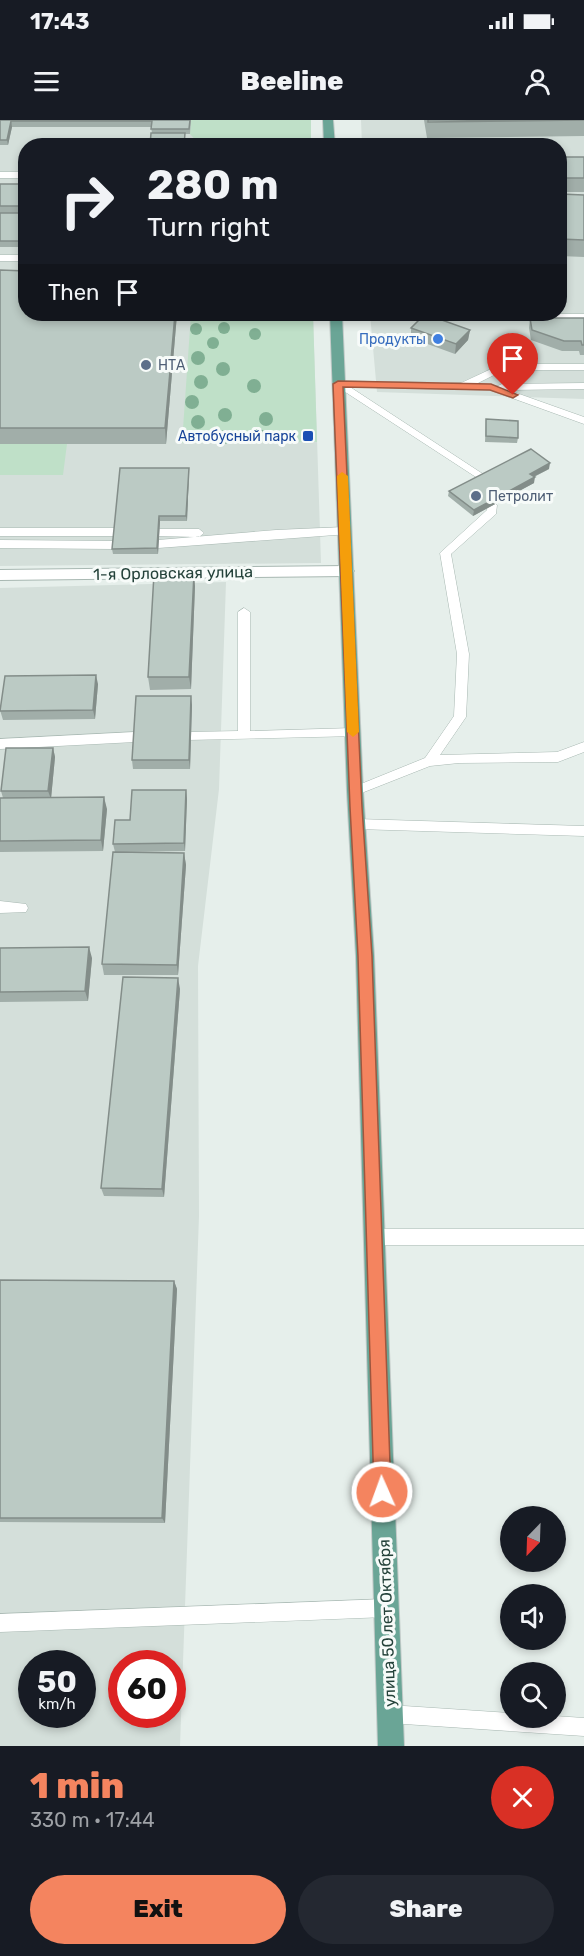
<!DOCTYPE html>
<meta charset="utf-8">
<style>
body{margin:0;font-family:Rubik,sans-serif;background:#242831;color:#f1f3f6;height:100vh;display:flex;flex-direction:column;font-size:22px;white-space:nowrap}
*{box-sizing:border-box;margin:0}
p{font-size:20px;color:#9ea1a6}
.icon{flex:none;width:33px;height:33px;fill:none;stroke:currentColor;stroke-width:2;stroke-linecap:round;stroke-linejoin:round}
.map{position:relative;height:1626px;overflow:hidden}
.sheet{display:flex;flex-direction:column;background:#171b24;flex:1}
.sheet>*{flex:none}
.banner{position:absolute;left:18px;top:18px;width:549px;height:183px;border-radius:24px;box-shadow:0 3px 9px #0003;background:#171b24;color:#f1f3f6;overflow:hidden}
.needle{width:39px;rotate:203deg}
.controls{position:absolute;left:500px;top:1386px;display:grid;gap:12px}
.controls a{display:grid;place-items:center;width:66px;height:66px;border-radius:50%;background:#171b24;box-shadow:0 3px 9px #0003;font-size:30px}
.speed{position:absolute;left:18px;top:1530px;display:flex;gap:12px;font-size:30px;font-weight:700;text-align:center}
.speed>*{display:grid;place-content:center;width:78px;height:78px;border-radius:50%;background:#171b24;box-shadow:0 3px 9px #0003;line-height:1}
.speed small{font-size:15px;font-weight:400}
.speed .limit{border:9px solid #d22;background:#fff;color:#111}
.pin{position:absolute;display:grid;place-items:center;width:51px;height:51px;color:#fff;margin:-62px -26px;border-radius:50% 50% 50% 0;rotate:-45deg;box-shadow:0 0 6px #0007}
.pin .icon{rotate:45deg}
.me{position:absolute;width:66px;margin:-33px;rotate:358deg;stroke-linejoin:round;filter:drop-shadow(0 0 4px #0008)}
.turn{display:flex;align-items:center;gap:21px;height:126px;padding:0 30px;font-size:27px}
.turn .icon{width:78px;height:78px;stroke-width:2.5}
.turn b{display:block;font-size:42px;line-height:51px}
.then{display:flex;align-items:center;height:57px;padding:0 30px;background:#0003;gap:12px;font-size:22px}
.round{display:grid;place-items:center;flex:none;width:63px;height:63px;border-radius:32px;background:#242831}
.overview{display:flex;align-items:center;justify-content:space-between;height:102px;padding:0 30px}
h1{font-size:36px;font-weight:800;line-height:45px;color:#f4845f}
.button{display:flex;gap:12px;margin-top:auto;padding:12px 30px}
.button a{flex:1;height:69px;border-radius:36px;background:#f4845f;color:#111;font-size:24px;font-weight:800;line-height:69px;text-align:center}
.button a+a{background:#242831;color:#f1f3f6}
.status{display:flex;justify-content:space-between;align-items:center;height:42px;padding:0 30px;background:#171b24;direction:ltr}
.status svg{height:16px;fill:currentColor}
header{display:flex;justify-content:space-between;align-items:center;height:78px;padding:0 30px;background:#171b24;font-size:27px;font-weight:800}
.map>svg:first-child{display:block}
.built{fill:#d4dfda;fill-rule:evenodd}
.green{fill:#bfe0c8}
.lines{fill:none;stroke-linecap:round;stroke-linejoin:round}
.service-casing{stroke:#a8b8b2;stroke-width:1}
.minor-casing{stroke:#a8b8b2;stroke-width:2}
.primary-casing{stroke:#c2cac8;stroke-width:2}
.service{fill:#fff;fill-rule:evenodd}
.minor{fill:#fff;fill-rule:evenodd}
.primary{fill:#6aa596;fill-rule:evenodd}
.tree{fill:#80af93}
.wall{fill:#a1aea9}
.shaded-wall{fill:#838d89}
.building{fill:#bbcac4;stroke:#838d89;stroke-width:1.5}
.route{fill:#f4845f;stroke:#9f563e;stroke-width:1.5}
.slow{fill:#f59e0b}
.shop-dot{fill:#3f7fe0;stroke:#f7fbf9;stroke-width:2}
.service-dot{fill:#5c6f8a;stroke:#f7fbf9;stroke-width:2}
.transit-dot{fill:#1a4fb4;stroke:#f7fbf9;stroke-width:2}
.labels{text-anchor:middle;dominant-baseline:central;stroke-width:6;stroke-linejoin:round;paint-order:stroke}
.far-shop-label{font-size:14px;fill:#366cbe;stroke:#f7fbf9;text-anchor:end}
.far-service-label{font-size:14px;fill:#4e5e75;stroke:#f7fbf9;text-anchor:start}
.far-transit-label{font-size:14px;fill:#164399;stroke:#f7fbf9;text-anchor:end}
.street-label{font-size:16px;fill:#24423a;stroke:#f7fbf9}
</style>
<div class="status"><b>17:43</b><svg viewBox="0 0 49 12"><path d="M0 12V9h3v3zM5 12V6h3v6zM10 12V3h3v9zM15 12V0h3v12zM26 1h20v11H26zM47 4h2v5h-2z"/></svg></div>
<header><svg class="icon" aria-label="menu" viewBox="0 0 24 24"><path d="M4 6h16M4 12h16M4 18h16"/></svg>Beeline<svg class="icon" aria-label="person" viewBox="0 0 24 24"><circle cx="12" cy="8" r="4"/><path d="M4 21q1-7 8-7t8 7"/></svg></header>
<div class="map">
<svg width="584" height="1626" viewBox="0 0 584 1626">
<rect width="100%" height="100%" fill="#e6efeb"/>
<path class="built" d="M0 0H201L200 25 26 26V194H313L321 443 0 446Z
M361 0H584V279L377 272 370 194H560V26L362 25Z
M226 462 219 669 198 846 199 1096 180 1626H0V468ZM32 1544H82V1594H32ZM122 1544H172V1594H122Z"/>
<path class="green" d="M191 0H311V25H200L190 14Z
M191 194H313L317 322 182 323Z
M0 324H67L63 355H0Z"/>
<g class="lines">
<g class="service-casing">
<path id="service" d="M0 52H26V58H0Z
M0 135H26V141H0Z
M526 194H584V200L523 199 521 197Z
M502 244H584V250H504L476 264 498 266 502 264 584 263V269L508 270 584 297V304L490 270 350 267 486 356V360L482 361 333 264 338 261 461 263Z
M492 381 497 385 496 394 451 434 469 534 466 597 440 635 557 632 584 622V632L558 642 459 643 430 646 359 674H351L349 671 351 668 425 638 454 596 457 534 440 433 487 390 488 382Z
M345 407 349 408V414L158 428 153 424 158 420 276 410Z
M0 408H115L120 412 115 416H0Z
M159 409H199L204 413 199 417 155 416V410Z
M0 420 114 421 119 425 114 429 0 428Z
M244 488 250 492V611L353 608 359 613 357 616 187 620 185 617 187 614 191 612 238 611V492Z
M135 612 141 617 135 622 0 629V619Z
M357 699 584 706V716L357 709 351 704Z
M0 781 26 784 28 788 26 792 0 793Z
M374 1109H584V1125H374L369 1122 366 1117 369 1112Z
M386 1479 392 1482 395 1488 392 1494 386 1497 0 1512V1494Z
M389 1585 510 1593V1598H555V1596L584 1598V1616L389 1603 382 1601 380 1594 382 1587Z"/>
</g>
<g class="minor-casing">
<path id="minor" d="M347 446 354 451 347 456 0 460V450Z"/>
</g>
<g class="primary-casing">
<path id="primary" d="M323 0H333L335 26H324Z
M330 194H342L363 671 374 836 404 1626H378L356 836 347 671Z"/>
</g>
<use href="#service" class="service"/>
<use href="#minor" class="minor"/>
<use href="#primary" class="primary"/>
</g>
<g class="tree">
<circle cx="224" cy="208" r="6"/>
<circle cx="196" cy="209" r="6"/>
<circle cx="255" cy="214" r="6"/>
<circle cx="213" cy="223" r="6"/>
<circle cx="198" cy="238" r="7"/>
<circle cx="223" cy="249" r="7"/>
<circle cx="201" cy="262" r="7"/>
<circle cx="254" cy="266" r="7"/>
<circle cx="192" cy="282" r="7"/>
<circle cx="225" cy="295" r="7"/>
<circle cx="266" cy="299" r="7"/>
<circle cx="198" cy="302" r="7"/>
<circle cx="259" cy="316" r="7"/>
<circle cx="224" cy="317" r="7"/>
</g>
<path class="wall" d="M0 0H191L190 14H185V19L152 13 151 7H12L8 25H0Z
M424 0H584V16L427 18Z
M560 37H584V72H560Z
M0 64H26V127H0Z
M560 74 584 75V137L560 136Z
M0 150 177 194 166 324H0Z
M530 198H584V235H580L579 231H562L531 220 529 208Z
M411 208 470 210 468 220 455 234 411 218Z
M486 299 518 318 517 323 485 322Z
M189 348 187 401H160L158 434H113L112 429Z
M549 349 534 357V363L473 396 448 376 449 371Z
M195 466 191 569 150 570 148 557Z
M98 564 95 599 3 600 0 590Z
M192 585 190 649H133L132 640Z
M53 628 55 637 51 678 107 689 103 731 0 732V678H3L1 671Z
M186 670 187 679 185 731 125 732 184 733 186 745 178 855H104L102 844 115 732 113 724Z
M0 828 92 838 88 881 0 882Z
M180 869 164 1077 104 1076 101 1068Z
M0 1160 174 1161 177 1169 165 1403 0 1402Z"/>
<path class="shaded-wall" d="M11 1 12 7 8 25 7 20Z
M175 194H177L166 324 165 308Z
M470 210 468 220 455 234 456 224Z
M550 343 549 349 529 359 530 354Z
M189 348V353L187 401 186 396Z
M535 357 534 363 473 396 474 390Z
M159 396 160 401 158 434 157 428Z
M194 453 195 466 191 569 189 557Z
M96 555 98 564 95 599 93 590Z
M191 576 192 585 190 649 189 640Z
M53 628 55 637 51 679 48 671Z
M186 670 187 679 185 731 184 723Z
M104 677 107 689 103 731 101 720Z
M184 733 186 745 178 855 177 845Z
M89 827 92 838 88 881 85 871Z
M178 858 180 869 164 1077 162 1069Z
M174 1161 177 1169 165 1403 162 1398Z"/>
<path class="building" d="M0 0H190L189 9H151L152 1H11L7 20H0Z
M428 0H584L428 2Z
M151 13H185L184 26H150Z
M560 37H584V58H560Z
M0 64H26V86H0Z
M560 74 584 75V120L560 119Z
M0 93H26V121H0Z
M0 150 26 151V194H175L165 308H0Z
M425 194 470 210 456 224 411 208Z
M530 198H584V225H582L581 221H564L532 210Z
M486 299 518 301V318L486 316Z
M531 329 550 343 530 354 535 357 474 390 449 371Z
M120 348H189L186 396H159L157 428 112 429Z
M194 453 189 557H148L154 454Z
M96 555 93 590 0 591 5 556Z
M136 576H191L189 640H132Z
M6 628H53L48 671H1Z
M132 670H186L184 723 113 724 115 700H130Z
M104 677 101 720 0 721V678Z
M113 732 184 733 177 845 102 844Z
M89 827 85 871 0 872V828Z
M123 857 178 858 162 1069 101 1068Z
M0 1160 174 1161 162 1398H0Z"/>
<path class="route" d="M338 261 491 264 518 275 513 278 490 270 343 267 362 687 372 836 391 1372 389 1378 382 1381 376 1378 374 1372 358 836 350 687 333 264Z"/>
<path class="slow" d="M342 352 348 356 359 612 353 617 347 612 337 356Z"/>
<circle class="shop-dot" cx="438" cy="219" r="6"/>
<g class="service-dot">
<circle cx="146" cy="245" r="6"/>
<circle cx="476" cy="376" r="6"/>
</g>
<rect class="transit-dot" x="302" y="310" width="12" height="12" rx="3"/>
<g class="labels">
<g class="far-shop-label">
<text x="426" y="219">Продукты</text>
</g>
<g class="far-service-label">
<text x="158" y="245">НТА</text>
<text x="488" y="376">Петролит</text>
</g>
<g class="far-transit-label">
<text x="296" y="316">Автобусный парк</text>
</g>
<g class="street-label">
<text transform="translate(173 453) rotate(-1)">1-я Орловская улица</text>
<text transform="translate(387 1503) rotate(-92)">улица 50 лет Октября</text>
</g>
</g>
</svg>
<div class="controls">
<a><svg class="needle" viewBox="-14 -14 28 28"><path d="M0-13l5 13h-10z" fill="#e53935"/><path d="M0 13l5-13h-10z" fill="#9ea1a6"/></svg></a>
<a><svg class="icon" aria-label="sound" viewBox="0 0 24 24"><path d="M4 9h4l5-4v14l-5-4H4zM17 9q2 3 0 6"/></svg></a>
<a><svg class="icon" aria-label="search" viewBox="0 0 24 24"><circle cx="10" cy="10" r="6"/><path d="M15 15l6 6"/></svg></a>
</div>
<div class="speed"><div>50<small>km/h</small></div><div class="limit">60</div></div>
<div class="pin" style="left:513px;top:275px;background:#d93025"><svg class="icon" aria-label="arrive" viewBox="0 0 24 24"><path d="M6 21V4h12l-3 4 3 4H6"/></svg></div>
<svg class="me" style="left:382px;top:1372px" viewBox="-20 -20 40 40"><circle r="17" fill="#f4845f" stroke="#fff" stroke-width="3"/><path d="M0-11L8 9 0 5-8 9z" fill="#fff"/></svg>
<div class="banner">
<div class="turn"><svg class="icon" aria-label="right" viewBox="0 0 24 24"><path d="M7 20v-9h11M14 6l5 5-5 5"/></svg><div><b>280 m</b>Turn right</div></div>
<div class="then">Then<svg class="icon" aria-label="arrive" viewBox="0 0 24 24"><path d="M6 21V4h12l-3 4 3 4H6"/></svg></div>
</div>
</div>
<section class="sheet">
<div class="overview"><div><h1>1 min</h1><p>330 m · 17:44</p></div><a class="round" style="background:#d93025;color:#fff"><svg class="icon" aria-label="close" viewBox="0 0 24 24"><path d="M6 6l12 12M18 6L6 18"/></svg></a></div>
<div class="button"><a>Exit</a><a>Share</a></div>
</section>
